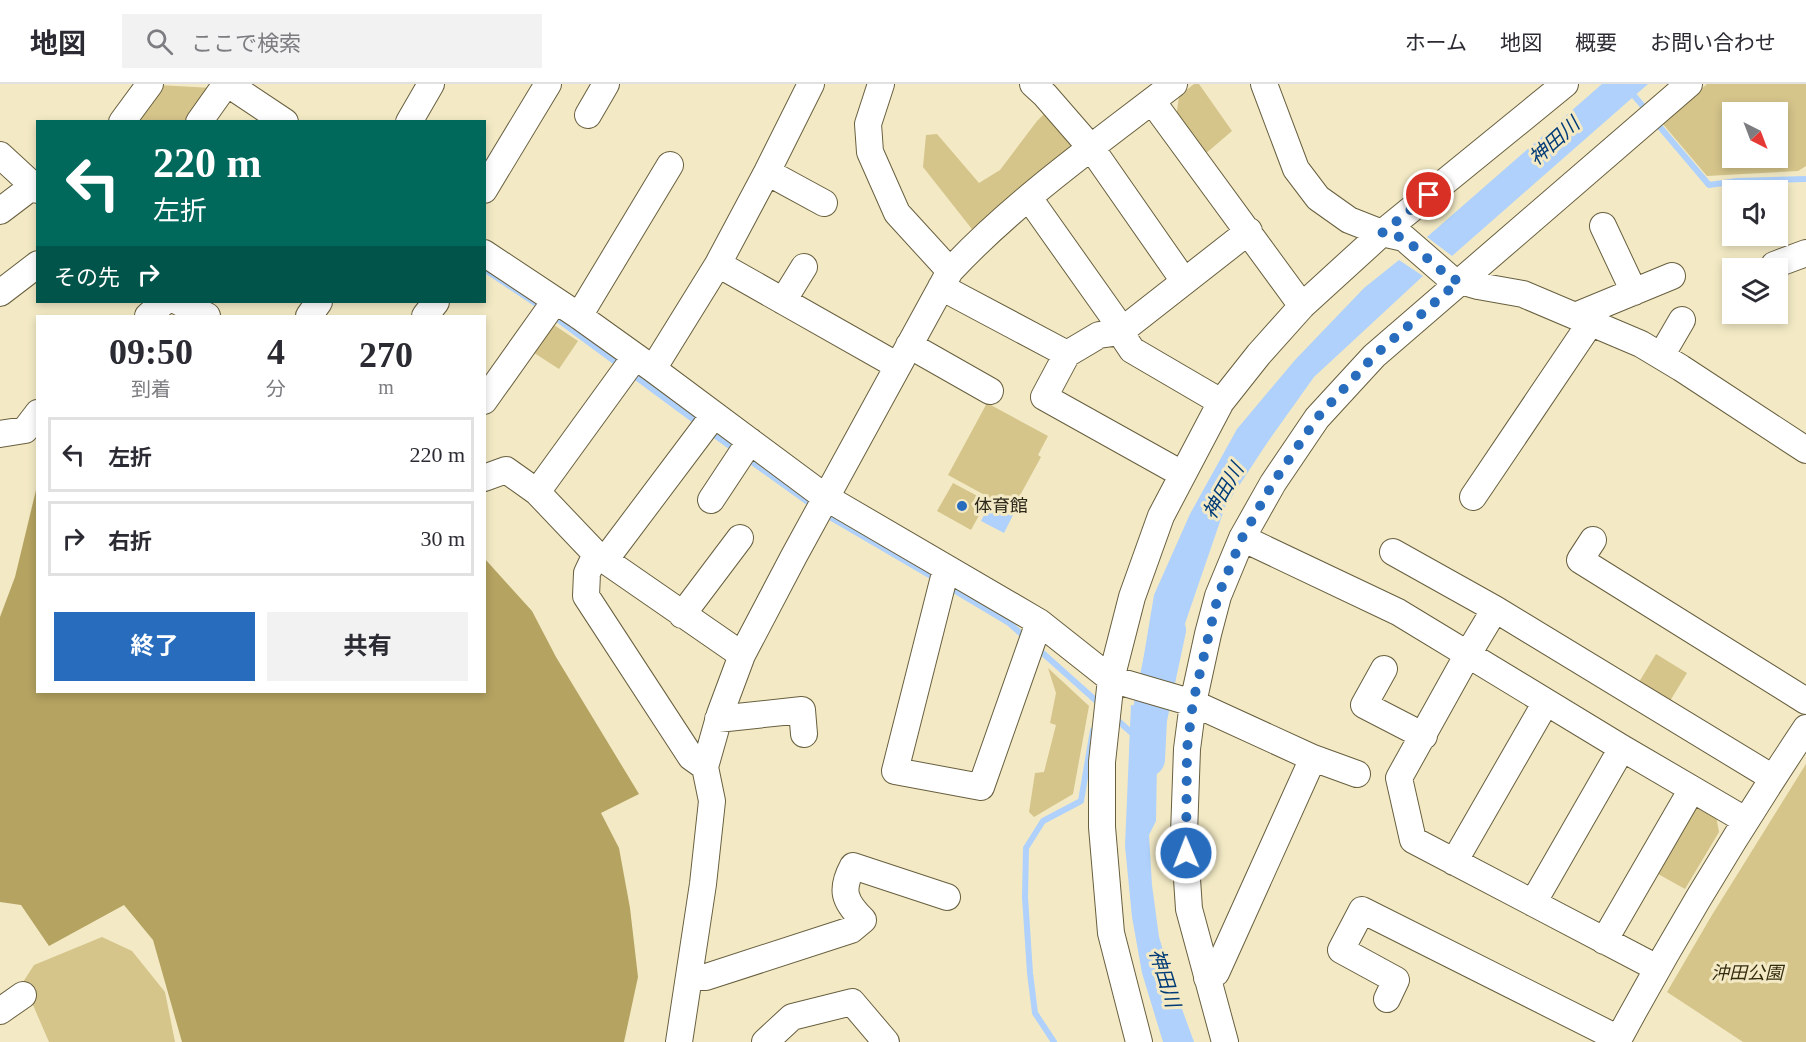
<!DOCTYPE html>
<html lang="ja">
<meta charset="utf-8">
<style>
body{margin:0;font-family:"Times New Roman","Noto Sans JP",serif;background:#f2f2f3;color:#2b2b33;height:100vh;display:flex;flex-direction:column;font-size:22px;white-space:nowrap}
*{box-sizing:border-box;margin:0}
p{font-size:20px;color:#7c7c81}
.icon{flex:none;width:33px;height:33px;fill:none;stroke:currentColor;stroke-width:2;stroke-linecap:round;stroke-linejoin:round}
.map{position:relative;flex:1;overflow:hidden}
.sheet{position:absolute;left:36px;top:231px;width:450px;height:378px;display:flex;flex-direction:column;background:#fff;border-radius:0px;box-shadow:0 3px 9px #0003}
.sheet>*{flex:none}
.hud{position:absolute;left:36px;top:36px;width:450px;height:183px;border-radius:0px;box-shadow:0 3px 9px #0003;background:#00695c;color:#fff;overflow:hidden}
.needle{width:39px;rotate:138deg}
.controls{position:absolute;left:1722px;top:18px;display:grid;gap:12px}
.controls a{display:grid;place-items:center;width:66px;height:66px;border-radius:0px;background:#fff;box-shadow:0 3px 9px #0003;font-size:30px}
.pin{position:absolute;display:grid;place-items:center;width:51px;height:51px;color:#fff;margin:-26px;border:3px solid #fff;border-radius:50%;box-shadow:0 2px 6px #0007}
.me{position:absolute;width:66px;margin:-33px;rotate:359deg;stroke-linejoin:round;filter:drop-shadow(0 0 4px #0008)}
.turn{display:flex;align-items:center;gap:21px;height:126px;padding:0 18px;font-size:27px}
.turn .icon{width:78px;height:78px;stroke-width:2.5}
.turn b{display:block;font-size:42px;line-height:51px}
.then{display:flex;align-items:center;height:57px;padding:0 18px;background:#0003;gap:12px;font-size:22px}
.eta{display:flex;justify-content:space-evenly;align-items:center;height:102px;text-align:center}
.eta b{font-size:36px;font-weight:700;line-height:42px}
.button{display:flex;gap:12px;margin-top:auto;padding:12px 18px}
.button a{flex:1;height:69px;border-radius:0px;background:#286cbd;color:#fff;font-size:24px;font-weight:700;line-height:69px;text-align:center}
.button a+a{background:#f2f2f3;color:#2b2b33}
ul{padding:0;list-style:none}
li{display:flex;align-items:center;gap:18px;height:75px;margin:0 12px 9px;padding:0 6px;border:3px solid #e1e1e2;border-radius:0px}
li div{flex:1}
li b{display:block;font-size:22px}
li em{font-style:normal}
header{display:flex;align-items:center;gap:36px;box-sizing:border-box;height:84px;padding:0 30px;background:#fff;border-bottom:2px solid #e1e1e2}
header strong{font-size:28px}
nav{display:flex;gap:33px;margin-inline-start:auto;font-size:21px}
.search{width:420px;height:54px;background:#f2f2f3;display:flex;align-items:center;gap:15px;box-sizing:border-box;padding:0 21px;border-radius:0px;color:#7c7c81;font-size:22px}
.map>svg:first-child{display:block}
.green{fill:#d5c58b;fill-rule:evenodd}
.forest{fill:#b4a361}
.water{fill:#afd1fc}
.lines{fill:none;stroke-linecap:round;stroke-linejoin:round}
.stream{stroke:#afd1fc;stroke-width:6}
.river{stroke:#afd1fc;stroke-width:36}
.minor-casing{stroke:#685f3f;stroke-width:28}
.minor{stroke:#fff;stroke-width:26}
.route{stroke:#286cbd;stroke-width:10;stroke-dasharray:0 18}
.poi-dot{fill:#286cbd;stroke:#f3eac5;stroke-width:2}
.labels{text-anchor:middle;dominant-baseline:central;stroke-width:6;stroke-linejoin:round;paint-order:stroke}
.poi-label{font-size:18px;fill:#2d291b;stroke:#f3eac5;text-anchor:start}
.park-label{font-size:18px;font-style:italic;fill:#342c0e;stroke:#f3eac5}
.water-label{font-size:20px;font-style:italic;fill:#003b77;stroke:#f3eac5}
</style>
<header>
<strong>地図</strong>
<div class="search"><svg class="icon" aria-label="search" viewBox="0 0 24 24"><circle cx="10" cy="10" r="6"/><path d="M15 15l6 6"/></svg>ここで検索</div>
<nav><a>ホーム</a><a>地図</a><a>概要</a><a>お問い合わせ</a></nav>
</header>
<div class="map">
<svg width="1806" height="958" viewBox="0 0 1806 958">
<rect width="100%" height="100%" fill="#f3eac5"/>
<path class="green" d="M1194 0H1199L1232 47 1204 71 1176 34 1179 12Z
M1707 0H1806V82L1798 87 1707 92 1662 39ZM1732 28H1778V74H1732Z
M157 1 213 4 189 37 130 38Z
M1047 27 1080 65 975 149 923 83 926 51 937 50 979 99 1000 86 1037 37Z
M551 239 578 257 559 285 528 265Z
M987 319 1048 352 1038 371 1041 373 1012 426 948 391Z
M953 399 987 417 971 446 937 427Z
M1656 570 1687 589 1667 622 1636 603Z
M1048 584 1089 622 1073 710 1034 733 1029 728 1035 689 1044 688 1056 641 1050 639 1056 609Z
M1806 680V958H1743L1667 908 1712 831Z
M1690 718 1716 732 1719 748 1685 805 1651 786Z
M102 853 132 867 165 908 175 958H49L23 898 34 881Z"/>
<path class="forest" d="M37 402 38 608H484L485 475 532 527 556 573 639 710 601 729 619 764 630 824 638 893 624 958H182L153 856 124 821 49 862 21 821 0 818V533L15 493Z"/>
<path class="water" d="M1602 0H1648L1452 172 1427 153Z
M1399 176 1423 192 1314 293 1267 359 1225 423 1166 595 1141 589 1154 511 1190 430 1237 345 1295 276 1364 204Z
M990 419 1013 431 1004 449 981 437Z
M1131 621 1164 628 1157 677 1156 737 1149 751 1152 801 1159 853 1174 903 1194 958H1163L1142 889 1132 833 1125 762Z"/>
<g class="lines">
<path class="stream" d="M1624 0 1648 28
M1654 36 1709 101 1737 97 1806 95
M484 185 544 225
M552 231 621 282
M632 290 701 341
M709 347 737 367
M745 373 815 423
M823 429 936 495
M947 502 1009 539 1026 554
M1036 563 1102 622
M1114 633 1135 652
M1054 958 1035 929 1030 889 1025 813 1026 764 1043 737 1081 717 1093 646"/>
<path class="river" d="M1147 675 1149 635 1168 546"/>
<g class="minor-casing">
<path id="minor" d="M228 0 285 38
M881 0 868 40 870 68 897 129 950 187
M1033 0 1045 11 1092 65 1184 197
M1264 0 1296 85 1318 114 1349 136 1382 149 1404 154 1450 194 1478 202 1523 210 1641 260 1681 284 1806 366
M1152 17 1302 222
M588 31 606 0
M122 38 150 0
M199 38 226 0
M409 38 431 0
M0 71 38 106
M767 88 824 119
M484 106 548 0
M1029 114 1114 234 1120 248 1132 266 1221 318
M0 127 33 102
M1603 142 1634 208
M484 169 579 232 653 285 825 413 1039 538 1111 595 1193 619 1313 674 1216 889 1207 894
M718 180 898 282
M1774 181 1806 169
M941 203 1067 270 1099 251 1120 248 1249 147
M0 209 38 180
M783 217 804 183
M179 218 207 232
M148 232 164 218
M309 232 319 218
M425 232 436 218
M579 232 670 81
M1575 232 1672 192
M909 261 990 307
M1067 270 1044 313 1182 390
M1661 272 1682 236
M653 285 718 180 767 88 811 0
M484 317 555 217
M0 350 25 346 38 329
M484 394 506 386 537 408 596 470 742 571
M537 408 635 273
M1473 413 1591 238
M711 416 750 357
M1242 454 1398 528 1622 664 1745 736
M1593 456 1580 476 1806 617
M1393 468 1495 525 1468 570 1399 694 1413 756 1657 884
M596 470 587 489 586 512 691 673 705 683
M605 476 714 331
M946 485 895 687 981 703 1039 538
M1495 525 1773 694
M682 531 740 454
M1384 585 1364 621 1424 652
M718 635 802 626 804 650
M1313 674 1357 690
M1454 778 1546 618
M1533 819 1622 664
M1604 857 1692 705
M690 893H706L851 846 863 836C844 817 840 806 853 782L947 813
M1387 915 1396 896 1341 866 1362 826 1619 955
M0 927 23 911
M679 958 703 800 712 717 705 683 720 630 742 571 794 472 950 187C1014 118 1099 58 1174 0
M765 958 792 933 852 918 886 958
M1139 958 1111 849 1102 743V678L1111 595 1132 513 1161 432 1221 318 1259 270 1302 222 1382 149 1565 0
M1225 958 1189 825 1184 750 1187 665 1193 619 1208 550 1218 512 1242 454 1273 399 1317 334 1374 272 1689 0
M1617 958C1675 850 1738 746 1806 644"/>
</g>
<use href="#minor" class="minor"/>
</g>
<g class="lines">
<path class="route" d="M1186 769 1187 665 1193 618 1218 512 1242 454 1273 399 1317 334 1374 272 1459 197 1450 194 1404 154 1382 149 1429 111"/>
</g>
<circle class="poi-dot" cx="962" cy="422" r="6"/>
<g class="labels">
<g class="poi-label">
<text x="974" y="422">体育館</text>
</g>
<g class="park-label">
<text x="1747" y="889">沖田公園</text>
</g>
<g class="water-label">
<text transform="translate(1554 57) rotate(-42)">神田川</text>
<text transform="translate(1223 407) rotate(-60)">神田川</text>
<text transform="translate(1165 894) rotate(73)">神田川</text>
</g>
</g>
</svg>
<div class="controls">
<a><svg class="needle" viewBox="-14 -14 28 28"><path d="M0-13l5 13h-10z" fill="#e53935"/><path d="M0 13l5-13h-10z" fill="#7c7c81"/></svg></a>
<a><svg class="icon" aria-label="sound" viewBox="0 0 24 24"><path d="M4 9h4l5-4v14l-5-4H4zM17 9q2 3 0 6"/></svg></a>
<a><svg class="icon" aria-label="layers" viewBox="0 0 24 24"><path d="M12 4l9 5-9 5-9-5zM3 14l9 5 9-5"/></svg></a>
</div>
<div class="pin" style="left:1429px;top:111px;background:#d93025"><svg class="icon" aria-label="arrive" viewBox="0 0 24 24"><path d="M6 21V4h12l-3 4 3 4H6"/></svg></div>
<svg class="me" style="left:1186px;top:769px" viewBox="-20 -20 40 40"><circle r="17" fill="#286cbd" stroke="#fff" stroke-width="3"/><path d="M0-11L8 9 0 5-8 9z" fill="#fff"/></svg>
<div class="hud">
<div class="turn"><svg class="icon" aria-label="left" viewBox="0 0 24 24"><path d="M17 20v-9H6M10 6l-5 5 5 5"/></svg><div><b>220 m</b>左折</div></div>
<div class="then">その先<svg class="icon" aria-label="right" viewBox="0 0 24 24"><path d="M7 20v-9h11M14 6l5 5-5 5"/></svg></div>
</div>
<section class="sheet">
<div class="eta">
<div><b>09:50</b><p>到着</p></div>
<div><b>4</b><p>分</p></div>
<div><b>270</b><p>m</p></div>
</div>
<ul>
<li><svg class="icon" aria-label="left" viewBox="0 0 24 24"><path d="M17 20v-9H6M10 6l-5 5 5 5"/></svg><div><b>左折</b></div><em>220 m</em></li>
<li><svg class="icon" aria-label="right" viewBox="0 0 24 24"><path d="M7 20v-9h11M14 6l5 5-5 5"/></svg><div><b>右折</b></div><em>30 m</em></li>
</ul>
<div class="button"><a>終了</a><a>共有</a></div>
</section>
</div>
